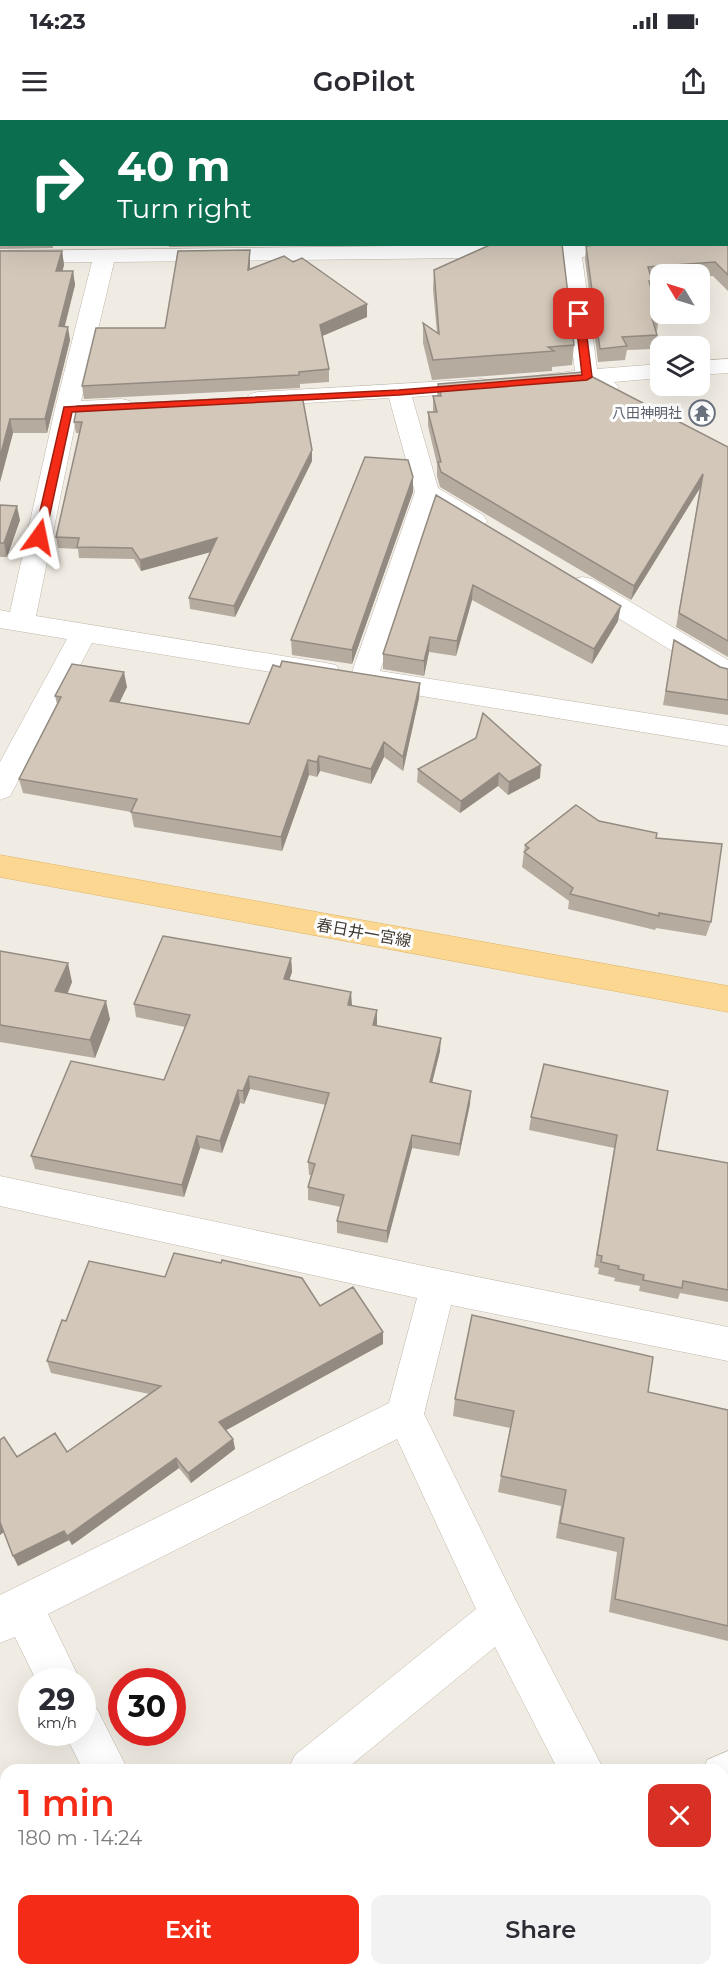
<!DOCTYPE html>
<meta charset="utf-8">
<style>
body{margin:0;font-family:Montserrat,"Noto Sans JP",sans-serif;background:#f2f2f3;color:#2b2b33;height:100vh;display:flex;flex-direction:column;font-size:22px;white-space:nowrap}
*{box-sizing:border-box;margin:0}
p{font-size:20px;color:#7c7c81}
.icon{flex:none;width:33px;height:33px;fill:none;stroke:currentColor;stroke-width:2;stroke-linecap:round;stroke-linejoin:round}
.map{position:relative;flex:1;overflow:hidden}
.side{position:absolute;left:0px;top:1644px;width:729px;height:212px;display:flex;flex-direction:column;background:#fff;border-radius:18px 18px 0 0;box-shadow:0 6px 24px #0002}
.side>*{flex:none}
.guide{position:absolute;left:0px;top:0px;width:729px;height:126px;box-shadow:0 6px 24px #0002;background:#0b6e4f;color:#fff;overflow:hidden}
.needle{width:39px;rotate:308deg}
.buttons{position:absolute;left:650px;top:144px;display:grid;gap:12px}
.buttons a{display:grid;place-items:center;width:60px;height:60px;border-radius:12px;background:#fff;box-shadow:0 6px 24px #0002;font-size:30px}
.speed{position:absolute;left:18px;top:1548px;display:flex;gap:12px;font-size:30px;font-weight:700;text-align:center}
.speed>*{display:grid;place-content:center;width:78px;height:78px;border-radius:50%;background:#fff;box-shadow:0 6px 24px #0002;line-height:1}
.speed small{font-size:15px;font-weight:400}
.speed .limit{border:9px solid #d22;background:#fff;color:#111}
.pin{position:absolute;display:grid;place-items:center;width:51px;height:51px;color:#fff;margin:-26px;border-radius:12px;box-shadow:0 3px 9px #0006}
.me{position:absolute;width:66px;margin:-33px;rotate:12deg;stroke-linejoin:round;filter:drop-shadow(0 0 4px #0008)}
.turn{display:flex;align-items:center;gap:21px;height:126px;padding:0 18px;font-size:27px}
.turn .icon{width:78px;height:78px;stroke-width:2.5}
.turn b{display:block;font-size:42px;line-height:51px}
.round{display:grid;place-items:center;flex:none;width:63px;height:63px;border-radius:12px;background:#f2f2f3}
.head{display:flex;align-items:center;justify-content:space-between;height:102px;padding:0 18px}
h1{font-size:36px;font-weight:600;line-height:45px;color:#f42c17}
.button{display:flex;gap:12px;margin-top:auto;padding:12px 18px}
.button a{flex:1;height:69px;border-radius:12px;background:#f42c17;color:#fff;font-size:24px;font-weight:600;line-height:69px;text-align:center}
.button a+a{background:#f2f2f3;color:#2b2b33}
.status{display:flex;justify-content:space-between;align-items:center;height:42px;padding:0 30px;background:#fff;direction:ltr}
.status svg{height:16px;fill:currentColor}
header{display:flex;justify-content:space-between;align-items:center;height:78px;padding:0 18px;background:#fff;font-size:27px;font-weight:600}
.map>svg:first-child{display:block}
.green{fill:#cee5ac}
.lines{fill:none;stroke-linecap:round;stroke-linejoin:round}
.minor-casing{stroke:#bfb6a9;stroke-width:1}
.major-casing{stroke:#dfb362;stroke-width:1}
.minor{fill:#fff;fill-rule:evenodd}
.major{fill:#fbd792;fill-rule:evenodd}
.wall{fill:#b5ab9f}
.shaded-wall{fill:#938b82}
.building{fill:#d2c7b9;stroke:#938b82;stroke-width:1.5}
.route{fill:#f42c17;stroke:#9f1d0f;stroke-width:1.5}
.labels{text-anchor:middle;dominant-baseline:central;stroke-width:6;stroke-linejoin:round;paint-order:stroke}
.far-worship-label{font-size:14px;fill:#5b616d;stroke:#fff;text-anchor:end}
.street-label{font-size:16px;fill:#423c33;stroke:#fff}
</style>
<div class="status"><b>14:23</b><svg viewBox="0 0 49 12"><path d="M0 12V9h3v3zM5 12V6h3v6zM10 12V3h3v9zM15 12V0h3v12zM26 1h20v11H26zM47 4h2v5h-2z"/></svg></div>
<header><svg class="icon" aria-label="menu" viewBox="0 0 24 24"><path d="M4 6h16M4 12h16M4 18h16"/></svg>GoPilot<svg class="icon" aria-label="share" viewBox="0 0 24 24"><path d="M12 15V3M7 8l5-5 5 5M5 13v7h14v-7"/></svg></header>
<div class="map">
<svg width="728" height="1855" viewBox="0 0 728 1855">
<rect width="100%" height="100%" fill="#f1ece3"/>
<path class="green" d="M728 1695V1855H724L722 1850 723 1698Z"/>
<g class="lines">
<g class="minor-casing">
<path id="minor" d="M357 0H377L357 2Z
M560 124H680L677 128 670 130 582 137 597 249 660 244V258L614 262 619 267 615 272C601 275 596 267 583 264 569 261 554 268 540 265L536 260 540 255 575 251 561 137 114 142 81 281 122 279 130 281 134 286 130 291 77 295 36 496 326 543 336 545 340 552 336 559 326 561 92 523 10 676 0 680V642L67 519 0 508V490L10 492 55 289 92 142 0 143V131Z
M728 239V253L699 255V241Z
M482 259 490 261 494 266 490 271 412 277 438 368 483 395 487 401 483 407C465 411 449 397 434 387L380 551 728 606V626L354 565 350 558 415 372 389 278 258 286 250 284 246 279 250 274 258 272Z
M583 457 592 459 728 540V561L718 559 574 471 570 465 574 459Z
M0 1056 438 1149 728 1207V1241L451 1185 424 1294 516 1481 604 1650H558L495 1527 345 1650H288L295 1635 476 1489 397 1319 48 1494 81 1562H37L15 1517 0 1523V1475L389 1283 417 1178 0 1086Z
M82 1583 97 1589 128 1650H83L64 1612H82Z
M728 1631V1676L723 1678V1650H704L707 1640Z
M35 1850H86L84 1855H33Z
M656 1850H703L705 1855H658Z"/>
</g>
<g class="major-casing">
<path id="major" d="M0 735 728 866V892L0 757Z"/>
</g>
<use href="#minor" class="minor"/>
<use href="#major" class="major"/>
</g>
<path class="wall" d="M728 0V171L713 156 699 157V154H660V160H652L651 169 659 198 657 211H656L657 215 655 229 627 230 625 240 598 242 585 139 586 126 728 124Z
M0 76H2V124H53V128L0 129Z
M169 124H252V126L169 127Z
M250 130V150L367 197 322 216 329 249V262L300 264V268L84 279 82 266 165 208Z
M0 131H62L64 145 62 151H73L75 165 65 206 70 220 47 313H13L0 362Z
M434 150 574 225 572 245 552 247V251L432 260 423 223V203L437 213 433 170Z
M438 264 728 327V537L676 507 700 368 631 480 440 367 437 356V344L428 306V292H433V276H437Z
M77 286 312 341 235 497 190 489 189 478 211 432 141 451 134 439 79 438 78 429 58 428 56 417 80 313H76L74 302Z
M413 372 352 544 292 535 291 520Z
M436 375 618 501 592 544 472 480 456 536 429 532 424 556 383 549V534Z
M0 385 20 400 7 437H0Z
M674 520 720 547 728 549V595L663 585Z
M420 563 419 578 403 651 384 637 371 664 320 651 317 657 309 655 282 731 134 707 131 692 23 673 19 659 57 584 55 576 127 567 119 583 249 604Z
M476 618 540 658 508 675 498 666 460 693 417 662 418 649Z
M599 701 656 718 711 802 706 816 656 808 655 810 568 789 569 781 522 747 525 725Z
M0 831 72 862 68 873 110 899 95 938 0 922Z
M291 838 292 852 289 860 351 886 377 890V906L440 931 432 963 470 984 459 1036 412 1028 387 1123 337 1113V1101L341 1087 308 1080V1067L311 1055H309L308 1042 326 985 250 969 244 984 240 983 222 1033 200 1028 184 1077 35 1049 31 1036 164 960 185 907 136 897 134 884Z
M544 944 657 1030 728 1043V1182L680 1173 678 1179 639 1171 640 1166 614 1161 615 1158 598 1154 599 1148 594 1147 614 1028 529 1010 531 997Z
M165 1157 320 1186 383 1212V1224L226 1310 233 1319 235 1329 191 1363 179 1348 72 1425 69 1420 18 1446 4 1412 0 1415V1320L17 1337 67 1332 149 1274 51 1253 47 1241 66 1201Z
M648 1272 728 1290V1521L609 1492 617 1432 556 1418 561 1386 498 1372 510 1308 453 1296 455 1279Z"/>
<path class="shaded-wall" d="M250 130V143L249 163 248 150Z
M62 131 64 145 59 165 56 151Z
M73 151 75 165 61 220 59 206Z
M367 184V197L320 217V205Z
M68 207 70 220 47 313 45 299Z
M10 299 13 313 0 362V337Z
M312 330V341L235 497 234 486Z
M703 354 700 368 631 480 634 466Z
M413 357V372L352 544V530Z
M17 386 20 400 7 437 4 423Z
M217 418 218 430 141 451 140 440Z
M473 465 472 480 456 536 457 521Z
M621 486 618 501 592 544 594 529Z
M430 517 429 532 424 556V541Z
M124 552 127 567 113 596 110 581Z
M420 563 419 578 403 651V637Z
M384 622V637L371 664V649Z
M319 636 320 651 317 657V642Z
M308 640 309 655 282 731 281 717Z
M541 645 540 658 508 675 509 662Z
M499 653 498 666 460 693 461 681Z
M291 838 292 852 285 873 284 859Z
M68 843 72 862 60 890 55 871Z
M351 872 352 885H348Z
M106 881 110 899 95 938 90 920Z
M377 890V904L373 918V905Z
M441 918 440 931 429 975 430 962Z
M249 956 250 969 244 984 243 971Z
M238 970 240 983 222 1033 220 1021Z
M471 971 470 984 459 1036 460 1024Z
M412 1015V1028L387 1123V1111Z
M197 1016 200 1028 184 1077 182 1065Z
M383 1212V1224L221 1313 219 1302Z
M233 1319 235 1329 191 1363 188 1353Z
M176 1338 179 1348 72 1425 67 1416Z
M0 1402 5 1411 0 1415Z
M64 1411 69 1420 18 1446 13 1436Z"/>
<path class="building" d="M379 0H728V155L715 142 648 147 652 161H649L659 198H652L657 215 622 217 627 226 600 229 586 126 602 124H728V2H379Z
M0 76H2V115H0Z
M492 124H562L574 225 548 227 554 231 433 240 423 203 439 214 434 150Z
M250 130 248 150 284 136 293 142 302 138 367 184 320 205 329 249 299 252V255L82 266 96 208H165L178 131Z
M0 131H62L56 151H73L59 206 68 207 45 299H10L0 337Z
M583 252 728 327V521L679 493 703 354 634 466 441 352 438 342H441L428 292H437L433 276H441L438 264Z
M302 275 312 330 234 486 189 478 217 418 140 440 132 428 77 427 79 418 56 417 82 302H74L77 286Z
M365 337 408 340 413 357 352 530 291 520Z
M436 375 621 486 594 529 473 465 457 521 430 517 424 541 383 534Z
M0 385 17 386 4 423H0Z
M674 520 720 547 728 549V580L666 571Z
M282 541 420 563 403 637 384 622 371 649 319 636 317 642 308 640 281 717 131 692 137 679 19 659 61 577 55 576 72 544 124 552 110 581 249 604 273 545 280 547Z
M483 593 541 645 509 662 499 653 461 681 418 649 476 618Z
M576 685 599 701 657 713 656 718 722 724 711 802 659 793V796L570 774 573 768 524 732 529 728 525 725Z
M163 816 291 838 284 859 351 872 348 885 377 890 373 905 441 918 430 962 471 971 460 1024 412 1015 387 1111 337 1101 344 1075 308 1067 315 1044 308 1042 329 973 249 956 243 971 238 970 220 1021 197 1016 182 1065 31 1036 71 941 164 960 190 895 134 884Z
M0 831 68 843 55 871 106 881 90 920 0 905Z
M544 944 668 971 657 1030 728 1043V1170L683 1161 682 1168 643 1160 644 1155 618 1149 619 1146 601 1142 602 1136 597 1135 617 1015 531 997Z
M174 1133 221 1143 222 1140 302 1158 320 1186 353 1167 383 1212 219 1302 233 1319 188 1353 176 1338 67 1416 64 1411 13 1436 0 1402V1320L4 1317 17 1337 55 1313 67 1332 161 1266 47 1241 62 1200 66 1201 89 1141 165 1157Z
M472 1195 653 1237 648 1272 728 1290V1506L615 1479 624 1418 560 1403 566 1370 501 1356 514 1291 455 1279Z
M113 1850H282L285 1855H112L111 1851Z
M557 1850H635L638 1855H547Z"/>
<path class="route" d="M579 191 584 194 592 257 587 260 399 275 72 292 45 417 39 420 34 417 64 287 399 270 582 255 575 194Z"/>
<defs>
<g id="temple-ring" transform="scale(1.35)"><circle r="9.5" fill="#fff" stroke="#6b7280" stroke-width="1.5"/><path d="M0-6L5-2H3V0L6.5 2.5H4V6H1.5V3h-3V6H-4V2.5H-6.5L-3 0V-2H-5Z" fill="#6b7280"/></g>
</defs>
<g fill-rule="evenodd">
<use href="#temple-ring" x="702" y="293"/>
</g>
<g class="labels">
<g class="far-worship-label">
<text x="682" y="293">八田神明社</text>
</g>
<g class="street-label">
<text transform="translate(364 813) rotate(10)">春日井一宮線</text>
</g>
</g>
</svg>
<div class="buttons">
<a><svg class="needle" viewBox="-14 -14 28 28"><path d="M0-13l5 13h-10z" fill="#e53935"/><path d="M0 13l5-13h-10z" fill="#7c7c81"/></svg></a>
<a><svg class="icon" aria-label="layers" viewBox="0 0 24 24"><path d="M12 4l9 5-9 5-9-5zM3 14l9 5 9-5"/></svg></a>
</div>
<div class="speed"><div>29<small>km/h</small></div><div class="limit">30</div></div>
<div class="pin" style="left:579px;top:194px;background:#d93025"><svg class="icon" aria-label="arrive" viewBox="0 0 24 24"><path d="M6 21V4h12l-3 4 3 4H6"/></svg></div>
<svg class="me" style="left:39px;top:417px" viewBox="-20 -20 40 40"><path d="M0-17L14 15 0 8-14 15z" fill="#f42c17" stroke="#fff" stroke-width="4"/></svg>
<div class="guide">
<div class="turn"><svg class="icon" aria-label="right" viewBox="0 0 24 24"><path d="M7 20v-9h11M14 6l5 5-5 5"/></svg><div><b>40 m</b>Turn right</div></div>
</div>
<section class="side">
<div class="head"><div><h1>1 min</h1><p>180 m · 14:24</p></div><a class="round" style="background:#d93025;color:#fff"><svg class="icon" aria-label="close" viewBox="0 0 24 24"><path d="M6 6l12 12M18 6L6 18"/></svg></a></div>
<div class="button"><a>Exit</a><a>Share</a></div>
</section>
</div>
